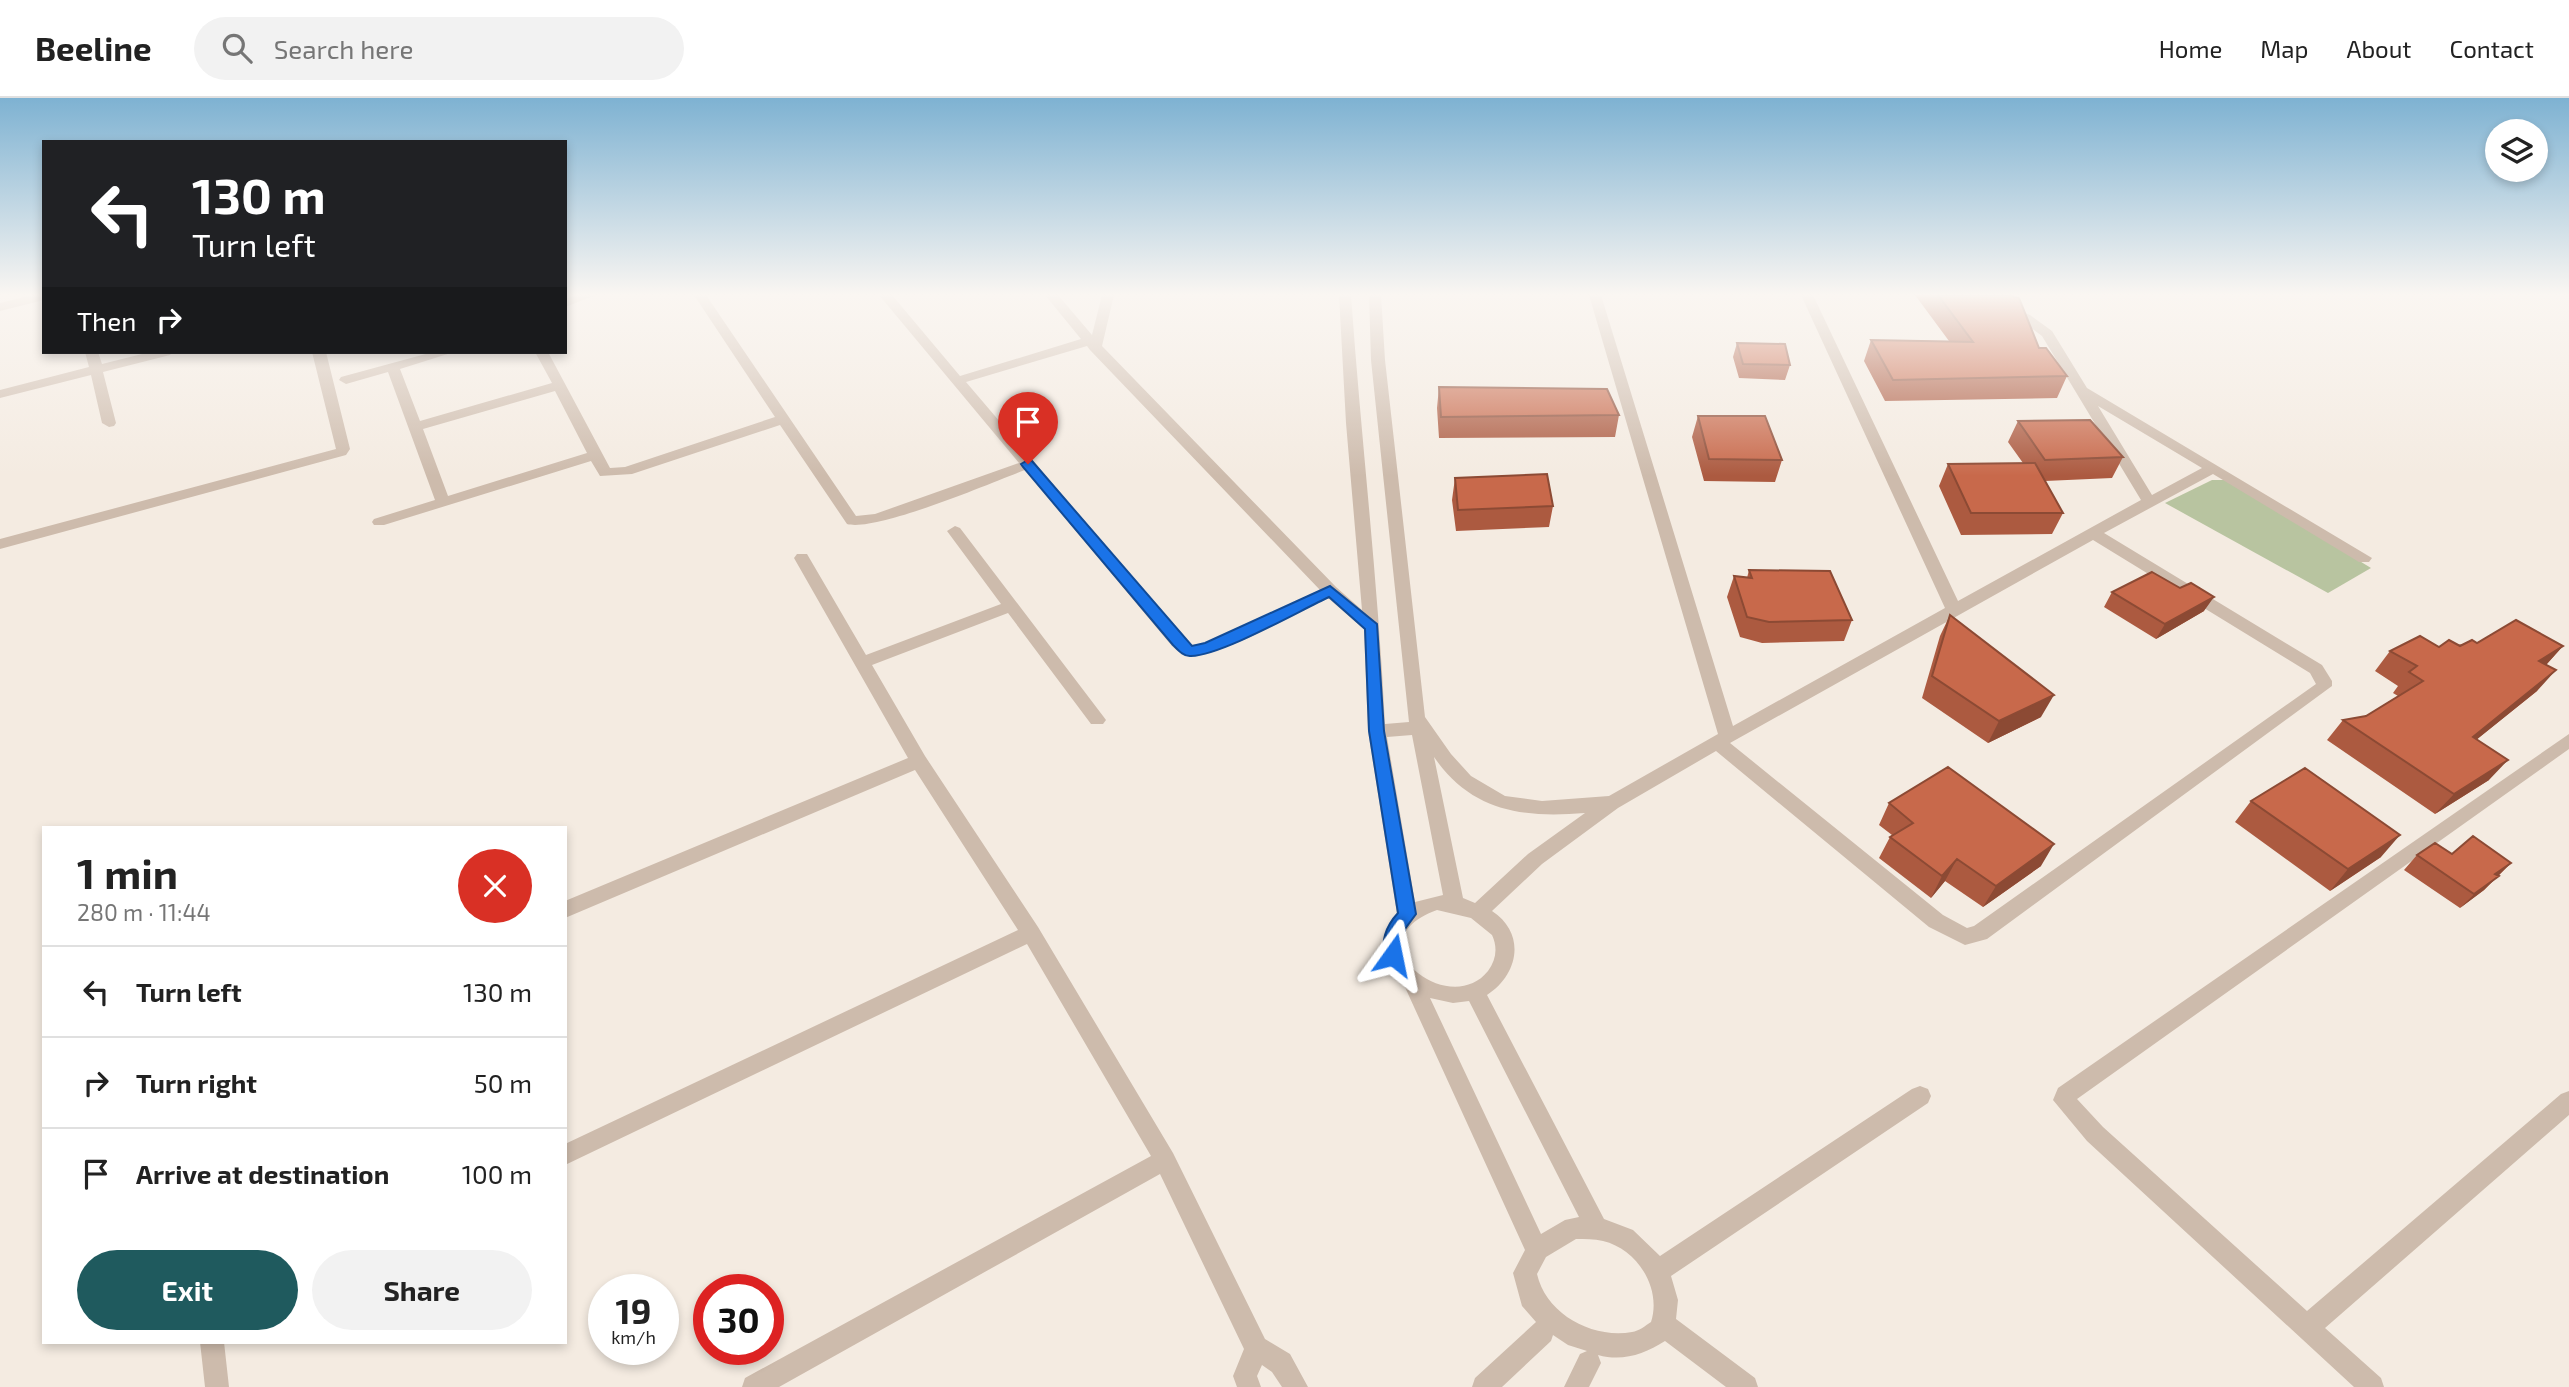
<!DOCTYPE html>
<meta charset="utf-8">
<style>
body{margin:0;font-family:"Exo 2",sans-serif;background:#f2f2f2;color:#222;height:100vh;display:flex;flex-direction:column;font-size:26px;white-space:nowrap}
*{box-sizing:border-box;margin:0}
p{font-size:23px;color:#767676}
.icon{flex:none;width:38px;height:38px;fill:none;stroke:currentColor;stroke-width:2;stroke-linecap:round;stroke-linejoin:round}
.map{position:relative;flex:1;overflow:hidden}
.drawer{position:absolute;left:42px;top:728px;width:525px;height:518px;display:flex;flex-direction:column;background:#fff;border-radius:0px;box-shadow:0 4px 10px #0003}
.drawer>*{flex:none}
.top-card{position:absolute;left:42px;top:42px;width:525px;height:214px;border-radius:0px;box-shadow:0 4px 10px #0003;background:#202124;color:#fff;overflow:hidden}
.buttons{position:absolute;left:2485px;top:21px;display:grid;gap:14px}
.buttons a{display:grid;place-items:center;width:63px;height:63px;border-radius:50%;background:#fff;box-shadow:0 4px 10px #0003;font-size:35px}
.speed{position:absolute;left:588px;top:1176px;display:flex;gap:14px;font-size:35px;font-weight:700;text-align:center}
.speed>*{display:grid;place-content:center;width:91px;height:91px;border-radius:50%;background:#fff;box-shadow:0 4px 10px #0003;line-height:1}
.speed small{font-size:18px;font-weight:400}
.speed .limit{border:10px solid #d22;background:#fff;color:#111}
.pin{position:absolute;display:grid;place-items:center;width:60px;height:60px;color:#fff;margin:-72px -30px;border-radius:50% 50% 50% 0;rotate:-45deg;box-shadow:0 0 7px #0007}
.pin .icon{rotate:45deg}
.me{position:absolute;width:77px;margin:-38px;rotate:12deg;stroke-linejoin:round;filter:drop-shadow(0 0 5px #0008)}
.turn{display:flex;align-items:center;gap:24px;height:147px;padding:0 35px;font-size:32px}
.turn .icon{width:91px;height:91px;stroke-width:2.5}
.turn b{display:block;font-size:49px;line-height:60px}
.then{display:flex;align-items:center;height:66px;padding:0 35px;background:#0003;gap:14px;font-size:26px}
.round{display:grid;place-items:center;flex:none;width:74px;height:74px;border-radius:37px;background:#f2f2f2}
.overview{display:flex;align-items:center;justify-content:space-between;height:119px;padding:0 35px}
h1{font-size:42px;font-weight:700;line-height:52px}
.cta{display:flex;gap:14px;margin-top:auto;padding:14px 35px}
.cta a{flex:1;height:80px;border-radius:42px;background:#1f5a5e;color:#fff;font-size:28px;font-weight:700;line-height:80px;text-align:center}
.cta a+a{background:#f2f2f2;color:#222}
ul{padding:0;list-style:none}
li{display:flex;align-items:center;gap:21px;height:91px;padding:0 35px;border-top:2px solid #e0e0e0}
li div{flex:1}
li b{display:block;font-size:26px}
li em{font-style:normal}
header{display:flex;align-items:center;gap:42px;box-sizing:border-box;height:98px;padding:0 35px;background:#fff;border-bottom:2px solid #e0e0e0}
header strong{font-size:33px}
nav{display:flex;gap:38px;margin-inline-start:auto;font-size:24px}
.search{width:490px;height:63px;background:#f2f2f2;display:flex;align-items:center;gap:18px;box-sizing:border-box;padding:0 24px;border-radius:38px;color:#767676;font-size:26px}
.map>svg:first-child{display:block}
.green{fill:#b8c4a0}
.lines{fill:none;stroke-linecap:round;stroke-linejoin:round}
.minor{fill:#cdbbac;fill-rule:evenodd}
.wall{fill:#ac5a40}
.shaded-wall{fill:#8c4a34}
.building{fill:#c8694b;stroke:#8c4a34;stroke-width:2}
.route{fill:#1a73e8;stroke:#114b97;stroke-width:2}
</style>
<header>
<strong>Beeline</strong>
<div class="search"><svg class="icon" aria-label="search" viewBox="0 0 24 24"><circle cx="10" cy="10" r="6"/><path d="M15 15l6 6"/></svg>Search here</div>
<nav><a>Home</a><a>Map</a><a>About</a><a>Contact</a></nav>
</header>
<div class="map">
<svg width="2569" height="1289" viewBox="0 0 2569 1289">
<rect width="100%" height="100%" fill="#f4ebe1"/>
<path class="green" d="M2212 382H2227L2371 470 2328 495 2165 405Z"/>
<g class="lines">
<path class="minor" d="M32 197H44V202L0 213V205Z
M577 197H596L565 209V201Z
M694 197H706L856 418 875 416 1019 365 879 197H892L960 278 1081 241 1045 197H1058L1092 237 1102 197H1114L1102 248 1336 489 1362 512 1346 325 1339 197H1351C1361 340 1378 483 1385 626L1409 624 1371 262 1369 197H1381L1385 262 1425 619 1451 656 1471 678 1505 698 1542 703 1609 698 1718 636 1589 197H1601L1733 628 1945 510 1801 197H1813L1958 503 2141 402 2042 238 2022 223 1963 197H1980L2030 217 2052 233 2087 290 2372 460 2369 464H2359L2213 376 2104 435 2322 567 2332 583V588L1987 841 1965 847 1929 829 1716 653 1618 710 1542 766 1492 813C1527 836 1518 877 1487 897L1604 1121 1633 1132 1660 1158 1912 991 1920 988 1928 991 1931 998 1928 1005 1671 1178 1678 1202 1676 1221 1755 1280 1758 1289H1726L1665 1243C1644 1256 1623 1264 1598 1257L1601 1265 1589 1289H1564L1580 1256 1587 1253 1568 1247 1553 1237 1551 1243 1502 1289H1472L1475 1280 1536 1224 1522 1208 1513 1175 1525 1152 1404 887C1380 866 1376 840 1397 816L1368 633 1364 531 1328 500C1297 515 1222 558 1191 558 1183 558 1178 553 1172 548L1025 372C990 385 877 434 847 426L780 327 632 376 600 378 591 363 384 427H374L372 424 374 421 435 402 388 274 346 286 339 282 341 279 433 254H454L400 271 420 323 552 285 535 254H548L610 370 625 369 775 319ZM1087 248 1090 252 1320 492 1206 545 1192 547 1184 540 966 284ZM555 293 587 355 448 398 423 331ZM2098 308 2202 370 2152 397ZM2093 442 2310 575 2316 586 1974 828 1967 830 1943 817 1730 645ZM1412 637 1443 797 1415 804 1387 639ZM1434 659C1472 714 1523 720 1585 715L1528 756 1475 805 1463 800ZM1437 812 1471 820 1492 837C1498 850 1496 862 1488 873 1449 922 1350 843 1437 812ZM1430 900 1453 905 1469 903 1579 1119 1565 1122 1541 1136ZM1576 1141C1585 1141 1594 1141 1603 1143 1637 1151 1662 1190 1651 1224 1645 1228 1639 1233 1632 1234 1592 1241 1546 1216 1537 1176L1546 1159Z
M85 254H98L102 266 150 254H172L170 257 103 274 116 325 114 328 109 329 102 325 91 277 0 300V292L89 269Z
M312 254H326L350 351 346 357 0 451V441L336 351Z
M955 428 960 430 1103 618 1106 622 1103 626H1091L1008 515 872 567 925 658 1038 829 1173 1055 1265 1241 1290 1256 1308 1289H1282L1272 1274 1262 1267 1257 1278 1261 1289H1237L1233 1278 1244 1251 1160 1076 779 1289H742L745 1280 1151 1058 1027 846 565 1067V1046L1018 832 915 672 565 820V803L908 660 794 460 797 456H807L866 557 1001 506 947 433Z
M2569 636V651L2077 1001 2103 1029 2307 1213 2561 996 2569 993V1017L2325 1230 2381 1280 2384 1289H2354L2087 1043 2053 1002 2058 990Z
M200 1244H224L229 1289H205Z"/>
</g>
<path class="wall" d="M1915 197H2008L2039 250 2067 278 2057 300 1885 303 1864 263 1871 242 1949 243Z
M1737 245 1790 267 1785 282 1739 280 1733 259Z
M1439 289 1619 317 1615 339 1439 340 1437 310Z
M1698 318 1782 362 1775 384 1704 383 1692 339Z
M2018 323 2123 359 2112 380 2045 383 2063 415 2052 436 1961 437 1939 388 1948 366 2023 365 2008 344Z
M1455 380 1553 408 1549 429 1456 433 1452 402Z
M1749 472 1852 522 1844 543 1762 545 1740 539 1727 499 1734 478 1747 480Z
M2112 494 2204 513 2156 541 2104 509Z
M1950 517 2041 619 1988 645 1922 600 1940 538Z
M2477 545 2563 548 2546 567 2537 593 2477 641 2489 682 2435 716 2327 642 2343 622 2366 618 2398 598 2393 595 2398 588 2375 573 2390 553Z
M2251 703 2381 759 2330 793 2235 724Z
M1889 705 2041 768 1983 809 1945 783 1931 800 1879 760 1890 739 1892 737 1879 727Z
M2452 756 2511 765 2484 792 2460 810 2404 772 2417 757Z"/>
<path class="shaded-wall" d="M2214 499 2204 513 2156 541 2165 526Z
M2563 548 2545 568 2539 563Z
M2556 572 2537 593 2455 659 2473 639Z
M2054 597 2041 619 1988 645 1999 623Z
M2508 662 2489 682 2435 716 2454 696Z
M2400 737 2381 759 2330 793 2348 771Z
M2054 746 2041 768 1983 809 1996 788Z
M1957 761 1945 783 1931 800 1942 778Z
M2511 765 2484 792 2460 810 2495 776Z"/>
<path class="building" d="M1938 197H2008L2019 200 2039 250H2046L2067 278 1893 282 1871 242 1973 244Z
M1737 245 1785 246 1790 267 1743 266Z
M1439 289 1607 291 1619 317 1441 319Z
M1698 318H1765L1782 362 1709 361Z
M2090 322 2123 359 2045 362 2018 323Z
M2035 365 2063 415H1971L1948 366Z
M1547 376 1553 408 1458 412 1455 380Z
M1749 472 1830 473 1852 522 1769 524 1747 519 1734 478 1752 480Z
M2152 474 2180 490 2191 485 2214 499 2165 526 2112 494Z
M1950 517 2054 597 1999 623 1932 578Z
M2516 522 2563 548 2539 563 2556 572 2473 639 2508 662 2454 696 2343 622 2366 618 2423 583 2409 574 2417 568 2390 553 2420 538 2439 549 2449 542 2460 548 2472 542 2477 545Z
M1948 669 2054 746 1996 788 1957 761 1942 778 1890 739 1913 725 1889 705Z
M2305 670 2400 737 2348 771 2251 703Z
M2473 738 2511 765 2495 776 2499 778 2474 796 2417 757 2435 745 2452 756Z"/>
<linearGradient id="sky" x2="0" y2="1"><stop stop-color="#7eb2d2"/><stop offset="0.52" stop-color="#faf6f2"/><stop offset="1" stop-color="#faf6f2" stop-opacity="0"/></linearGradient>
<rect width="2569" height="378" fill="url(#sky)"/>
<path class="route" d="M1028 362 1032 363 1192 548 1205 545 1330 488 1377 526 1384 633 1416 816 1405 831 1400 862 1393 864 1387 862C1379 845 1386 828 1398 815L1369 633 1365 531 1329 499C1297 514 1222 557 1191 558 1184 559 1178 552 1173 547L1023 369 1021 366Z"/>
</svg>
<div class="buttons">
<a><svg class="icon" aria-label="layers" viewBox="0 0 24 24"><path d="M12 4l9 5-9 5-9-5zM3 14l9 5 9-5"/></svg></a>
</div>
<div class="speed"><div>19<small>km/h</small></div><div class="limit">30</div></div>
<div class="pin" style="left:1028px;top:366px;background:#d93025"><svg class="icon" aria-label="arrive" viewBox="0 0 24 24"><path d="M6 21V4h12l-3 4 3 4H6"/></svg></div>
<svg class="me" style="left:1393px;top:857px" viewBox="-20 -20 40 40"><path d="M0-17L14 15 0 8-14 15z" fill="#1a73e8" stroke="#fff" stroke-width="4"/></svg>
<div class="top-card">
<div class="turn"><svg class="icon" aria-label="left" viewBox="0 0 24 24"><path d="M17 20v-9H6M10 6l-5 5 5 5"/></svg><div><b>130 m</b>Turn left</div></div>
<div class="then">Then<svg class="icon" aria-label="right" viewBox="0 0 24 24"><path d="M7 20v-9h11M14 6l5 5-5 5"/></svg></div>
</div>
<section class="drawer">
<div class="overview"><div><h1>1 min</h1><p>280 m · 11:44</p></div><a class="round" style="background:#d93025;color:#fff"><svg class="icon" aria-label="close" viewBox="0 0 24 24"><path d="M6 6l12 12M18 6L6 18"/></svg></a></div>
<ul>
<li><svg class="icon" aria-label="left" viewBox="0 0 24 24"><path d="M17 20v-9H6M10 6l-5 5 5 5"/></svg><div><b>Turn left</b></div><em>130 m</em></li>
<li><svg class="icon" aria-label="right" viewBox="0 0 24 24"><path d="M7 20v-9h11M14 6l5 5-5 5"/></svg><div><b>Turn right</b></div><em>50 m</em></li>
<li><svg class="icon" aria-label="arrive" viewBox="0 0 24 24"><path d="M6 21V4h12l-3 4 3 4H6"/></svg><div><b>Arrive at destination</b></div><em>100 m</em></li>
</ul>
<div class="cta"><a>Exit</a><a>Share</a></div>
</section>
</div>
